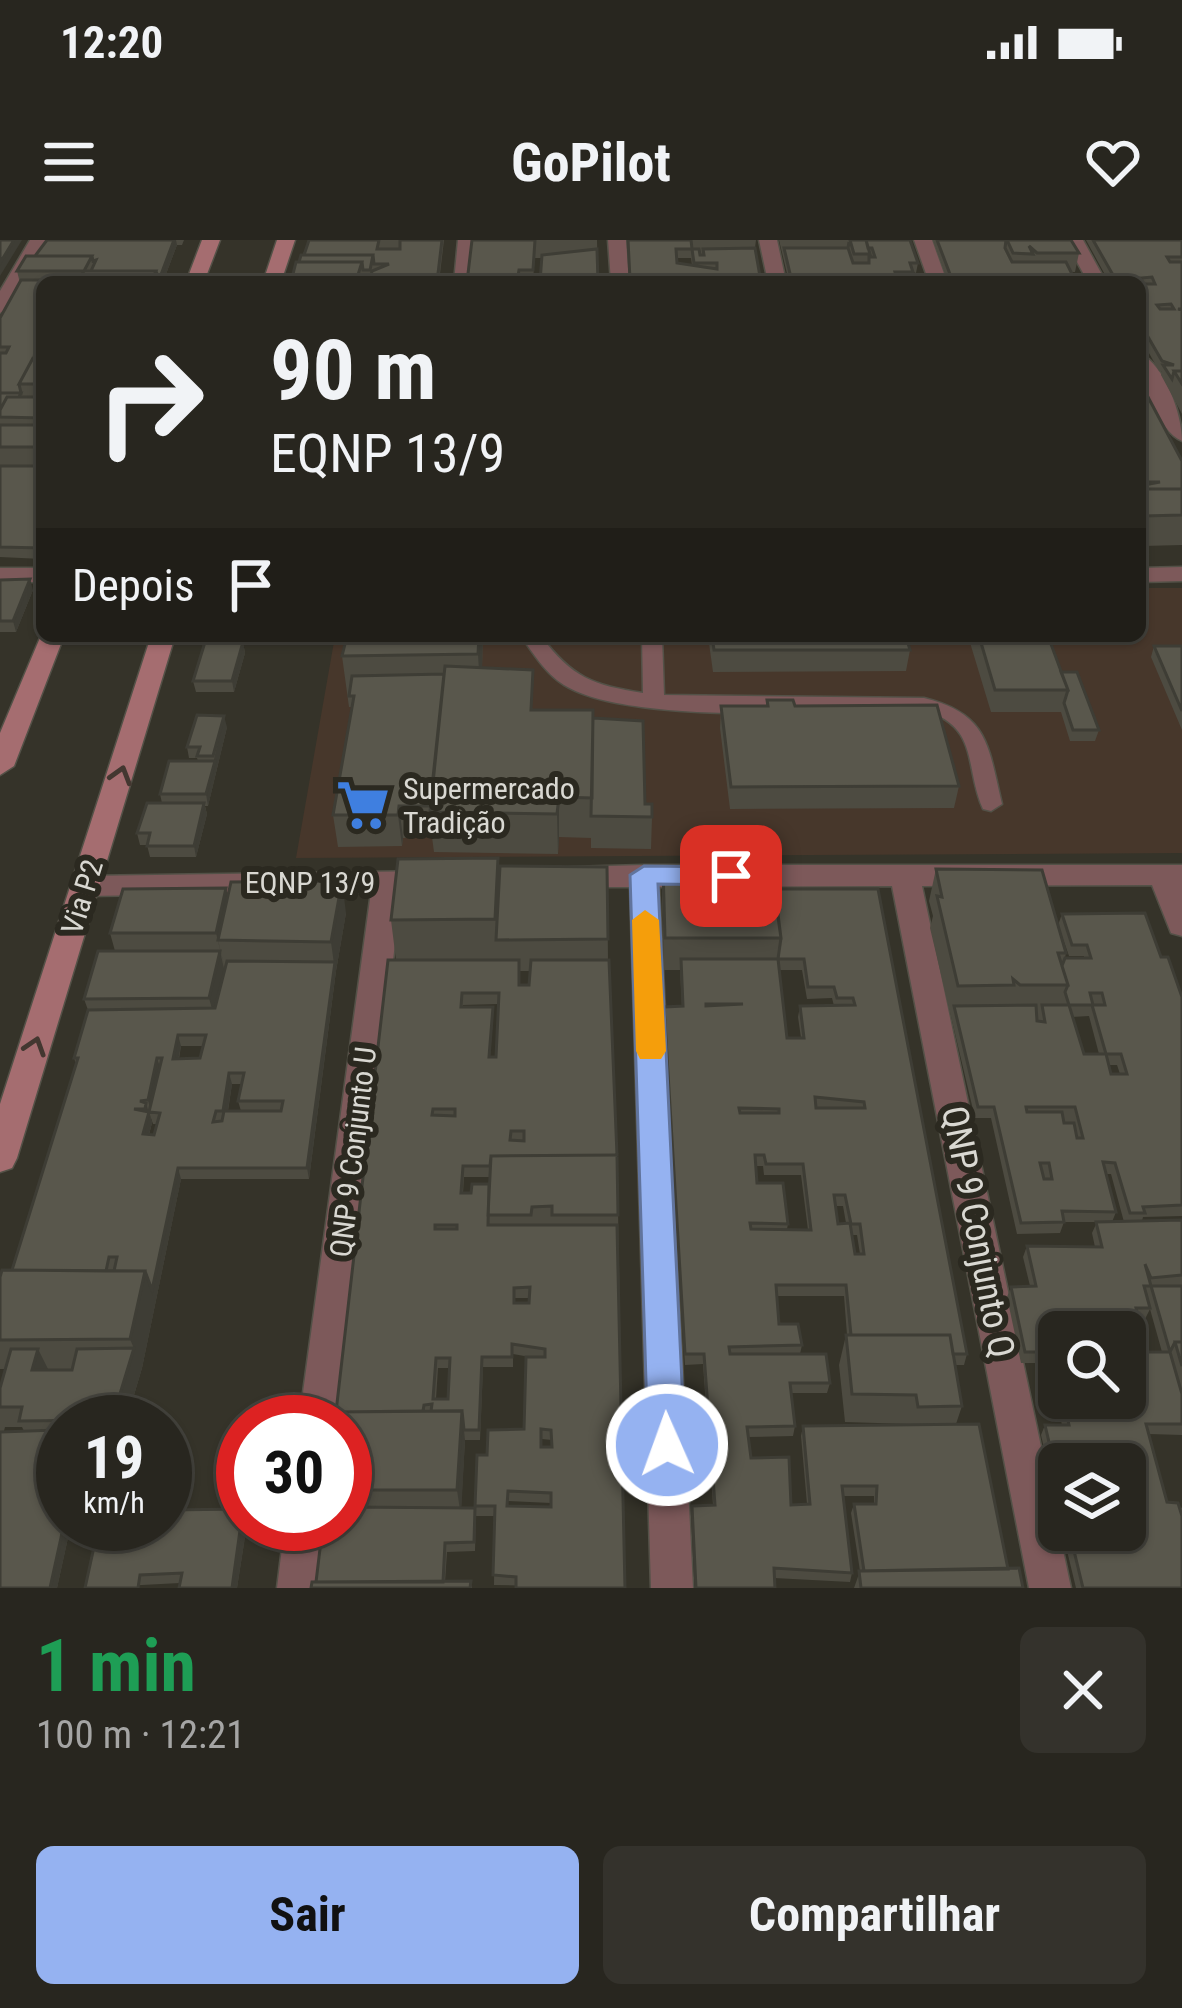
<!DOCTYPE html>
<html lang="pt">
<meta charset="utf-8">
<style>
body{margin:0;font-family:"Roboto Condensed",sans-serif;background:#34322c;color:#f1f3f6;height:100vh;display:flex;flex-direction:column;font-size:45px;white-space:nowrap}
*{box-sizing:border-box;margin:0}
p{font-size:39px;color:#a5a5a4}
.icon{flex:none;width:66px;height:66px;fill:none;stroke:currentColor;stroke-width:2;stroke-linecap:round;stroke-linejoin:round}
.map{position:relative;height:1348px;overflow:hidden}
.details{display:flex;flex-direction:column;background:#28261f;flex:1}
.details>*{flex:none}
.hud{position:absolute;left:36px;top:36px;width:1110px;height:366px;border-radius:18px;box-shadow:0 3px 9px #0004,0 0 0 3px #44433d;background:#28261f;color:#f1f3f6;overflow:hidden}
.fabs{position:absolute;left:1038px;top:1071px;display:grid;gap:24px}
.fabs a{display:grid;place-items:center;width:108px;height:108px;border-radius:18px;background:#28261f;box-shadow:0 3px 9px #0004,0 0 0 3px #44433d;font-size:60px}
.speed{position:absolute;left:36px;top:1155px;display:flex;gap:24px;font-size:60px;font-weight:700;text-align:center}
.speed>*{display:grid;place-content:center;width:156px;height:156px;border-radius:50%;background:#28261f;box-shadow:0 3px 9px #0004,0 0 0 3px #44433d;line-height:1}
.speed small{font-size:30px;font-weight:400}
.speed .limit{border:18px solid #d22;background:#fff;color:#111}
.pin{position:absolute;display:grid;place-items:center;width:102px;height:102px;color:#fff;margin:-51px;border-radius:24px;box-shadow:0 6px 18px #0006}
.me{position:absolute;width:132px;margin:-66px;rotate:358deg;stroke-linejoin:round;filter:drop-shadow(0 0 9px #0008)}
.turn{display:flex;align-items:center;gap:42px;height:252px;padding:0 36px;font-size:54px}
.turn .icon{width:156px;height:156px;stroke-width:2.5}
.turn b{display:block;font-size:84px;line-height:102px}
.then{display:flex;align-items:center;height:114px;padding:0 36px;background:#0003;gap:24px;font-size:45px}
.round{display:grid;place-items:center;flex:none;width:126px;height:126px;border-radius:18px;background:#34322c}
.head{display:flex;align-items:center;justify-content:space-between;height:204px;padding:0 36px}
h1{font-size:72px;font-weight:700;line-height:90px;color:#1e9e55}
.button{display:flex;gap:24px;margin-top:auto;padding:24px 36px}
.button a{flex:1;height:138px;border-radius:18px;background:#95b2f1;color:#111;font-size:48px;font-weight:700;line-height:138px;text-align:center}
.button a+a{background:#34322c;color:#f1f3f6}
.status{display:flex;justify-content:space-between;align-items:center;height:84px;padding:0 60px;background:#28261f;direction:ltr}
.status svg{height:33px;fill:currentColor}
header{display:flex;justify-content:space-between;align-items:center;height:156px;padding:0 36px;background:#28261f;font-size:54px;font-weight:700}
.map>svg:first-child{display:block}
.commercial{fill:#47372b}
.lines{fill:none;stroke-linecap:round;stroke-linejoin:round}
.lane-casing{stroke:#535147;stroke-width:3}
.street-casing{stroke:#535147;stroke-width:3}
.secondary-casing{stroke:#535147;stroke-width:3}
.lane{fill:#7d595a;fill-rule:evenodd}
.street{fill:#7d595a;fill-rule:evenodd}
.secondary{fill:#a56d70;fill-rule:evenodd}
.wall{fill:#4d4b41;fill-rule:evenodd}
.shaded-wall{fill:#3e3d35}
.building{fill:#59574c;stroke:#3e3d35;stroke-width:3;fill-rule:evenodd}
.oneway{stroke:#433730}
.route{fill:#95b2f1;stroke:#61749d;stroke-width:3}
.slow{fill:#f59e0b}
.labels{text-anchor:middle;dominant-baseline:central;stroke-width:12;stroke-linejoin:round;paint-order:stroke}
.poi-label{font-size:30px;fill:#d9d8d2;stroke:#2b2920;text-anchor:start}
.street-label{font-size:30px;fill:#d9d8d2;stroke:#2b2920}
.near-street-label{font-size:36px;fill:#d9d8d2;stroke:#2b2920}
</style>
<div class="status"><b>12:20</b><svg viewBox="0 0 49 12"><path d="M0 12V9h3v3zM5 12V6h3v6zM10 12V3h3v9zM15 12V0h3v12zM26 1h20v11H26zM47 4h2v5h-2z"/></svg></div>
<header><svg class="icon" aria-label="menu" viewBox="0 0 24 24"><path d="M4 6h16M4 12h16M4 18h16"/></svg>GoPilot<svg class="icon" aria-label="heart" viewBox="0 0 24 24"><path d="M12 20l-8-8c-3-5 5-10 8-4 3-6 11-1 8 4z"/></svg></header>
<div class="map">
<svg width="1182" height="1348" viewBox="0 0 1182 1348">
<rect width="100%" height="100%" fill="#353329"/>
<path class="commercial" d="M1140 348H1182V613L296 618 335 396H1140Z"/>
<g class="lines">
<g class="lane-casing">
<path id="lane" d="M521 396H541C572 438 593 445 643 453L642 396H662L664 455 924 458C989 474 988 506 1002 564L991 571 983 569C964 527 980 486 923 470 841 471 630 486 564 445 545 433 533 413 521 396Z"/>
</g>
<g class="street-casing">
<path id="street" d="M30 0H48L9 67 0 73V51Z
M458 0H476L472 42H454Z
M608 0H626L629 42H611Z
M759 0H777L786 42H768Z
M914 0H932L947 42H929Z
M1065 0H1083L1106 42H1088Z
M1140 113C1165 126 1182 174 1182 201 1157 190 1140 139 1140 113Z
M1182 327V341L1140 342V328Z
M0 328H42V342H0Z
M644 625H1182V696L1171 693 1152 645 922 646 1071 1348H1029L892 646 659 647 693 1348H651L630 647H570L555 637 570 627Z
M432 631 447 641 442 648 401 652 339 1182H299L371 652 86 656 71 646 86 636Z
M285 1284H327L319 1348H277Z"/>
</g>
<g class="secondary-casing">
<path id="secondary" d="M202 0H220L204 42H186Z
M277 0H295L281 42H263Z
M42 393 64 396 14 526 0 535V493Z
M151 396H175L17 918 12 928 0 932V864Z"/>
</g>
<use href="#lane" class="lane"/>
<use href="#street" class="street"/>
<use href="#secondary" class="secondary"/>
</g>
<path class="wall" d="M47 0H184L182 5H177L163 42H42V319L0 317V78L20 43 17 31 35 16Z
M309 0H444L439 42H291Z
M472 0H597L598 42 541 18H535V15L533 40 467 42Z
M627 0H756L755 8 761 42H630ZM677 18H691L692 25 677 23Z
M779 0H910L918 23 916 33 913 32 912 38 923 42H789Z
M933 0H1071L1079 13 1075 32H1071L1074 38 1088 42H948Z
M1086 0H1182V174L1161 135 1162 132 1159 131 1140 97V42H1109Z
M1140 142 1182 221V305L1143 306 1147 313 1144 324H1140Z
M0 340 33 350 16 392H0Z
M200 396H232L231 402H243L245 413 234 452H196L193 441 203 407Z
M347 396H483L482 428 534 470 593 480 652 577 651 609 591 608V598L559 597 558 614 434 612 432 597 403 598 402 606 338 607 333 575 352 471 351 467H349L342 416Z
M708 396H906L910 410 906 431 713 432Z
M968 396H1048L1061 432 1099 490 1095 501H1070L1061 472H991Z
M1154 406H1182V490L1151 417Z
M767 460 795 466 959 546 954 568 730 569 720 488 721 466H766Z
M227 487 208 566H205L207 574 196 617H150L147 605H140L137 593 162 563 160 554 198 521 197 518H189L187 507Z
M607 627 608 720 617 915 625 1348 494 1345 495 1276H476L475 1311 447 1312 445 1342 471 1341 472 1348H311L345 1284V1182L336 1172 396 720 391 680 499 635ZM520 731H530L529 745H520ZM499 764 496 817H490L493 778 463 767V765ZM464 937H489V944L471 953H463ZM515 1058H530L529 1063H515ZM513 1114 530 1117 524 1189 487 1215 475 1268H461L465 1200H480L483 1127H513ZM438 1128H449L448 1159H436ZM542 1199 552 1200V1207H542ZM508 1261 551 1263V1267L508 1266Z
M663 627 774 649H878L967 1114 964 1125H955L962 1166 956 1184 1008 1329 1023 1348H854L860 1331 851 1273 854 1264H874V1256H844L852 1333 850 1342 774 1338 775 1348H695L692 1266 713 1265 703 1124 685 1125 663 778 664 767H682L680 730H664L662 659ZM780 730H802L807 759 832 758 834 766H800L798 777 801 798H787ZM756 926H763L764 935H801L808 990 787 989 788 984 757 943ZM835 966H843L846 983 838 984ZM852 995H857L860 1014H855ZM777 1056H844L847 1095H846L839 1125 845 1182 908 1184 803 1186 801 1196 807 1264 791 1265 751 1218 748 1197 793 1196 795 1186 791 1153H827L830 1143 800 1114 802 1105 779 1084Z
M936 629 1066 713 1065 718H1084V716H1069L1058 685 1062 674 1161 717 1182 757V976L1143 977 1142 981 1182 980V1045L1170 1046H1182V1195L1149 1194 1167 1262 1180 1270 1182 1267V1348H1076L1062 1290H1125L1059 1224V1274L1041 1195 1045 1185H1062L1048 1123H1021L1007 1057 1011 1047 1030 1046 1023 1017 1027 1006 1095 1007 1092 993 1097 982H1064L1060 993 1017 994 991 878H975L930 688 933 676 929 661ZM1089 776 1099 814H1084L1072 777ZM1109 825H1117L1120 834H1111ZM1106 934H1111L1124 982H1112L1116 972ZM1150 1069 1162 1112H1142L1145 1106 1139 1079H1145ZM1059 1092H1125V1158H1059Z
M228 656 346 673 336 731 309 939H181L142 1128 126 1182H63V1284H71L57 1348H0V1148L5 1129H0V1037L12 1030 76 824 74 818 88 770 84 759 115 711 110 693ZM181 806H203L200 818 179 819ZM232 844H242L238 861 241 871H228ZM149 872 153 884H157L154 895H149L152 883ZM5 1187H22L24 1191H4Z
M247 1284 237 1348H179L180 1343 85 1348Z"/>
<path class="shaded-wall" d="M9 0H22L0 36V23Z
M174 0H176L177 5 163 42H159Z
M30 339 33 350 16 392 13 381Z
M479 396H483L481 465 478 414Z
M243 402 245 413 234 452 232 441Z
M224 476 227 487 208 566 206 554Z
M559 557V597L558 614 557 574Z
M204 563 207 574 196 617 194 606Z
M399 566 403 598 402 606 398 575Z
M342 641 346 673 336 731 309 939 307 928 334 724 331 702Z
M226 648 235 688 218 700 226 733 216 693Z
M220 711 225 733 215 780 209 758Z
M178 795 181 806 176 830 173 819Z
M157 818 161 830 151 872 148 860Z
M229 833 232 844 226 882 223 871Z
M146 863 152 883 146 905 143 894 147 878 145 869Z
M178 928 181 939 142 1128 130 1099 145 1031Z
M134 1108 142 1128 126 1182H113L112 1180Z
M38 1109 48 1129 42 1151 32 1130Z
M462 1171 465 1200 461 1277 457 1250Z
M243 1276V1284H247L237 1348H232Z
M64 1284H71L57 1348H50Z"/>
<path class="building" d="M0 0H14L0 23Z
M47 0H174L159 40 156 31H91L96 20 93 21 92 16H35Z
M309 0H379L377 9H400V0H442L437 42H387L385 39 384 42H370L372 31 389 24H374L373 15H304Z
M472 0H535L533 30H519L517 42H467Z
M628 0H691L692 9H699L700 15H704L703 9 755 8 761 42H696L695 38H679V42H639V39H630ZM676 9H692L694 23H717V29L677 23Z
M850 0H866L870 14H854Z
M866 0H910L918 23H910L913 32H895L897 38H922L923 42H792L784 8H848L849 2 848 8 853 23H869V17H875L872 8H868Z
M937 0H1006L1005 8 1012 22H1066L1074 38H1086L1088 42H1034L1032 38H1019L1021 42H953Z
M1007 0H1071L1079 13H1037L1029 6 1033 14 1013 13Z
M1093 0H1182V17H1167L1170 22H1182V69H1178L1182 70V131H1174L1172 139 1163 125H1174L1162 121 1140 83V42H1117ZM1152 37 1155 44H1143L1141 38ZM1171 64 1174 69H1160L1157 65Z
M597 9 598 42H540L542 15Z
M301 15H373L370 30H363L362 22H299Z
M26 16H92L84 31H17Z
M296 22H362L357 38H365L364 42H291Z
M84 31H156L151 42H78Z
M21 40H79L78 42H42V51L38 57H42V86L38 89H42V100L35 114 36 116 33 118 19 144 21 153H0V113H6L9 107H0V78Z
M42 100V114H35Z
M42 114V144H19L33 118Z
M1174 131H1182V144Z
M1140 142 1182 221V249H1146L1144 245 1160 242H1140V205H1142L1140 201Z
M0 153H21L19 157H7L0 170Z
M7 157H42V178L0 177V170Z
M0 185H42V207H0Z
M0 226H42V308L0 307Z
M1140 249H1182V275L1144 276 1140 268Z
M1140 299 1147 313H1140Z
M30 339 13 381H0V340Z
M347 396H479L478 414 342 416Z
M712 396H906L910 410H714Z
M979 396H1048L1068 450H995Z
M205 402H243L232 441H193Z
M1154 406H1182V471Z
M445 426 533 430 531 470H593L592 558 559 557 557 574 430 572Z
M1061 432H1077L1099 490H1073L1064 463 1068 450Z
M444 434 430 566H399L398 575H333L354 456H349L352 436Z
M767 460H793L795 466 937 465 959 546 731 547 721 466H768Z
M197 475 224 476 213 516H197L200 507H187Z
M593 478 643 481 645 564H652V577L591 576Z
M169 521H215L206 554H160Z
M147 563H204L194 606H147L150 593H137Z
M498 618 495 679 391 680 398 619Z
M500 626 607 627 608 699 496 700Z
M663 627H772L781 698H665Z
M936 629 1042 630 1066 713H1058L1068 745H1020L1013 739 1014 745 958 746 937 656 942 657Z
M342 641 331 702 218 700 231 642Z
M226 648 216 693H110L123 649Z
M774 649H878L967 1114H953L950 1095H851L846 1045H776L779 1084H798L802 1105 729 1107 730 1114H826L830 1143H790L795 1186 747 1187 751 1218 789 1217 791 1265 810 1264 803 1186 979 1184 1008 1329 864 1331 854 1264H876L877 1246H842L852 1333 774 1328 775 1348H696L692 1266 715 1265 704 1114H685L664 767 683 766 681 719H778L781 698ZM778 719H804L808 747H834L837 758H853L855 765 800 766 804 798H787ZM706 764H743L706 766ZM815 857 864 862 865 868H816ZM739 868 779 869V873H740ZM755 915H764L766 924H803L811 990 751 989 750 983 788 984 783 943H757ZM834 955H845L851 984H860L864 1014H855L850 983 838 984Z
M1145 673 1161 717H1168L1182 757V965L1143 967 1145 973H1130L1115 923 1103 922 1116 972 1062 971 1064 982 1021 983 994 867H978L954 766 1036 765 1037 781 1045 782 1042 765H1069L1065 752 1068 745 1062 726 1065 718H1091L1087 705H1072L1062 674ZM1090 753H1102L1105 765H1092L1106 814H1121L1127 834H1111L1106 814H1084L1069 765H1093ZM1026 867H1075L1083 898H1077L1074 883H1064L1062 872H1027ZM1040 923H1049L1052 939H1044Z
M98 711H220L209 758 84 759Z
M388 720H519V745H529L531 720H609L617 915 491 916 490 926H463L461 953H471L472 944H489L488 985H617L625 1348H516V1337L493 1335 495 1266H475L477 1215H487L488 1190 524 1189 526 1117H545V1109L512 1104V1117H482L479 1190H464L462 1171H431L432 1164 424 1165 423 1171 336 1172ZM462 753H499L496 817H489L493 767H461ZM433 869H455V876L432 875ZM511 891H524V901L510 900ZM435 985H457V989H435ZM530 1047 529 1063H514V1048ZM436 1118H450L448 1159H433ZM541 1189 551 1190 552 1207H541ZM508 1251 551 1253V1267L507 1266Z
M227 721 335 722 307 928H178L152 1050 145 1031H114L117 1017H109L106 1031 12 1030 78 818H74L88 770 215 768ZM178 795H206L200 818 173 819ZM157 818H162L149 872 160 873 154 895 143 894 149 872 134 869H145L146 863 140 861 148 860ZM229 833H244L238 861H283L281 871H224L222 881 213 882 216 871H223Z
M617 915 618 975H552V966L532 967 531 975H488L491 916Z
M1182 980V1035L1151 1038 1145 1024 1151 1046H1144L1150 1068H1136L1145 1106 1125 1105V1092H1059V1142L1052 1112H1025L1011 1047 1036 1046 1027 1006 1102 1007 1096 982Z
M2 1030 145 1031 130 1099 0 1100V1037Z
M1151 1046H1182V1102H1175L1170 1112Z
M846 1095H950L962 1166 918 1167 916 1155 852 1154Z
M1175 1102H1182V1126Z
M134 1108 112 1180 19 1181 22 1167H0V1148L11 1109H38L32 1130H72L77 1109Z
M1125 1112 1130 1132 1140 1133 1134 1112H1170L1182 1154V1184H1146L1167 1262 1178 1263 1182 1276V1348H1083L1069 1290H1125V1224H1059V1245L1045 1185H1069L1063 1158H1125Z
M462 1171 457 1250H345V1182H328L329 1172Z
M57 1190 56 1196H63L64 1284 50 1348H0V1192Z
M345 1267 475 1268 474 1302 445 1303 443 1342H316L323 1284H345Z
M243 1269 232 1348H179L182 1333 140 1335 138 1348H85L99 1284H165V1270Z
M1019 1328 1023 1348H861L859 1331Z
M471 1341 470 1348H311L312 1342Z"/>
<defs><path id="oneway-chevron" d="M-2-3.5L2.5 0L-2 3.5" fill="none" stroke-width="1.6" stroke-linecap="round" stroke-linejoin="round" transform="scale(3)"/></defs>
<g class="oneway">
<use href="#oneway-chevron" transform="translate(121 535) rotate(-73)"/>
<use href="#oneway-chevron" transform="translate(35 806) rotate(-72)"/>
</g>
<path class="route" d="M644 626 731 627 744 636 731 645 658 644 685 1205 679 1218 667 1223 654 1218 648 1205 630 635Z"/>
<path class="slow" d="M645 670 659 680 666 811 661 819H640L636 811 632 680Z"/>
<defs>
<g id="supermarket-bare" transform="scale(4.14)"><path d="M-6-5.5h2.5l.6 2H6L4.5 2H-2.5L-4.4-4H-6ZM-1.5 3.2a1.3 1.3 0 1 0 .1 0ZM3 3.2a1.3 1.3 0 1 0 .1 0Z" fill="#3f7fe0" stroke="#2b2920" stroke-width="2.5" paint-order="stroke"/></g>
</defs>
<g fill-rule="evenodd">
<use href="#supermarket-bare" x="363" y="565"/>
</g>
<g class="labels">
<g class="poi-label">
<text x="403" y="548">Supermercado<tspan x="403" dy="34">Tradição</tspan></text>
</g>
<g class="street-label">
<text x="310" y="642">EQNP 13/9</text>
<text transform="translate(82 657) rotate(-73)">Via P2</text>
<text transform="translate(353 912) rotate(-83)">QNP 9 Conjunto U</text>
</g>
<g class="near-street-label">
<text transform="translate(978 992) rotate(79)">QNP 9 Conjunto Q</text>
</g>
</g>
</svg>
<div class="fabs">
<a><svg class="icon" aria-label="search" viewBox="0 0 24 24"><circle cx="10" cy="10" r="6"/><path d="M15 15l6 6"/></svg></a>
<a><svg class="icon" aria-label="layers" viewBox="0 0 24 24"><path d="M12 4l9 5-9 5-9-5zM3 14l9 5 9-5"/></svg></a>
</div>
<div class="speed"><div>19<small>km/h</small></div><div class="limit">30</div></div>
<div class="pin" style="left:731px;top:636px;background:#d93025"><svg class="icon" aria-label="arrive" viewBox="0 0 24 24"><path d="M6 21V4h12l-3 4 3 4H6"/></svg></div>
<svg class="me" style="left:667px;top:1205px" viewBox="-20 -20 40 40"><circle r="17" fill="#95b2f1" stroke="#fff" stroke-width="3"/><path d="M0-11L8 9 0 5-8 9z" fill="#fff"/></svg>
<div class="hud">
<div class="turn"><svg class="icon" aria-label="right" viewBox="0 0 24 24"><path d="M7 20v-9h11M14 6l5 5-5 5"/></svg><div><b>90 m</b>EQNP 13/9</div></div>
<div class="then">Depois<svg class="icon" aria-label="arrive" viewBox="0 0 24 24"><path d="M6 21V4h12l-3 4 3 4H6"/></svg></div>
</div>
</div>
<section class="details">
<div class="head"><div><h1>1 min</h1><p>100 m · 12:21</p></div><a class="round"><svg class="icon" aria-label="close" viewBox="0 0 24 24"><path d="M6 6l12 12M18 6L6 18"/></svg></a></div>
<div class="button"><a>Sair</a><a>Compartilhar</a></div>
</section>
